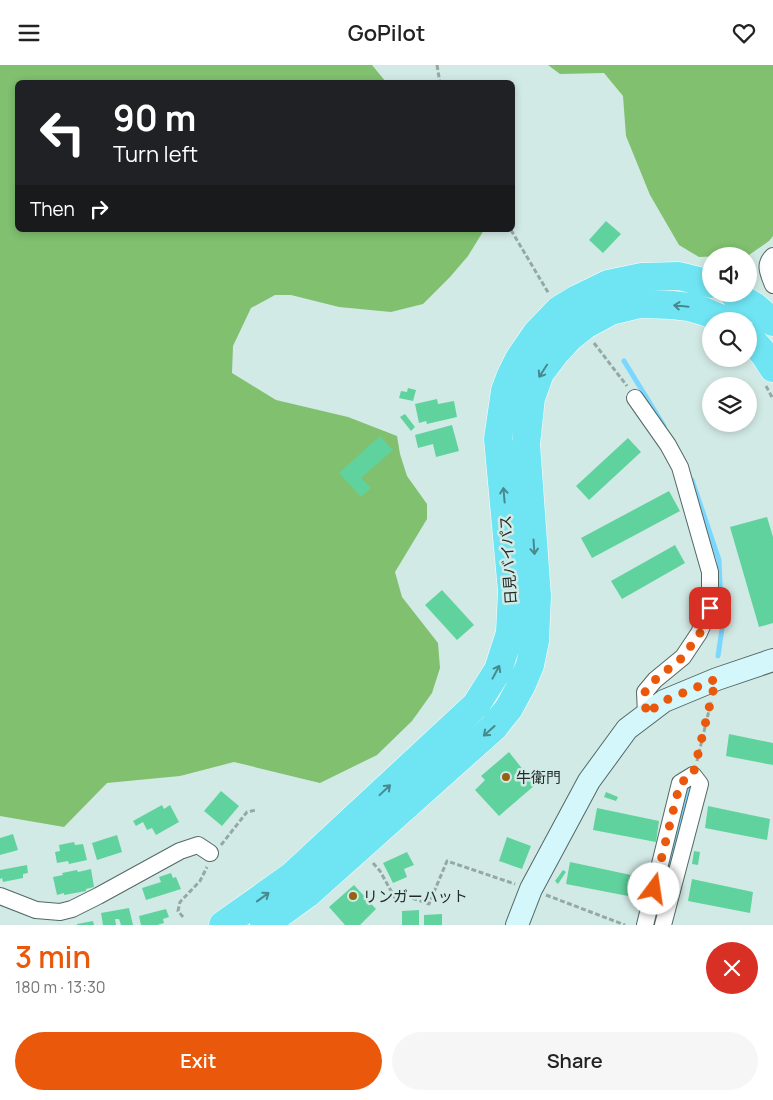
<!DOCTYPE html>
<meta charset="utf-8">
<style>
body{margin:0;font-family:Manrope,"Noto Sans JP",sans-serif;background:#f6f6f6;color:#222;height:100vh;display:flex;flex-direction:column;font-size:19px;white-space:nowrap}
*{box-sizing:border-box;margin:0}
p{font-size:16px;color:#767676}
.icon{flex:none;width:28px;height:28px;fill:none;stroke:currentColor;stroke-width:2;stroke-linecap:round;stroke-linejoin:round}
.map{position:relative;height:860px;overflow:hidden}
.details{display:flex;flex-direction:column;background:#fff;flex:1}
.details>*{flex:none}
.top-card{position:absolute;left:15px;top:15px;width:500px;height:152px;border-radius:8px;box-shadow:0 2px 8px #0003;background:#202124;color:#fff;overflow:hidden}
.fabs{position:absolute;left:702px;top:182px;display:grid;gap:10px}
.fabs a{display:grid;place-items:center;width:55px;height:55px;border-radius:50%;background:#fff;box-shadow:0 2px 8px #0003;font-size:25px}
.pin{position:absolute;display:grid;place-items:center;width:42px;height:42px;color:#fff;margin:-21px;border-radius:10px;box-shadow:0 2px 8px #0006}
.me{position:absolute;width:55px;margin:-28px;rotate:14deg;stroke-linejoin:round;filter:drop-shadow(0 0 4px #0008)}
.turn{display:flex;align-items:center;gap:18px;height:105px;padding:0 15px;font-size:22px}
.turn .icon{width:65px;height:65px;stroke-width:2.5}
.turn b{display:block;font-size:35px;line-height:42px}
.then{display:flex;align-items:center;height:48px;padding:0 15px;background:#0003;gap:10px;font-size:19px}
.round{display:grid;place-items:center;flex:none;width:52px;height:52px;border-radius:26px;background:#f6f6f6}
.summary{display:flex;align-items:center;justify-content:space-between;height:85px;padding:0 15px}
h1{font-size:30px;font-weight:600;line-height:38px;color:#ea580c}
.cta{display:flex;gap:10px;margin-top:auto;padding:10px 15px}
.cta a{flex:1;height:58px;border-radius:30px;background:#ea580c;color:#fff;font-size:20px;font-weight:600;line-height:58px;text-align:center}
.cta a+a{background:#f6f6f6;color:#222}
header{display:flex;justify-content:space-between;align-items:center;height:65px;padding:0 15px;background:#fff;font-size:22px;font-weight:600}
.map>svg:first-child{display:block}
.forest{fill:#80c06f}
.lines{fill:none;stroke-linecap:round;stroke-linejoin:round}
.stream{stroke:#7cd7ff;stroke-width:5}
.building{fill:#60d29e}
.street-casing{stroke:#536864;stroke-width:18}
.secondary-casing{stroke:#536864;stroke-width:24}
.highway-casing{stroke:#fff;stroke-width:29}
.path{stroke:#95a8a4;stroke-width:3;stroke-dasharray:5 2.5;stroke-linecap:butt}
.street{stroke:#fff;stroke-width:16}
.secondary{stroke:#d4f7fb;stroke-width:22}
.highway{stroke:#6fe5f3;stroke-width:28}
.oneway{stroke:#48888e}
.route{stroke:#ea580c;stroke-width:9;stroke-dasharray:0 16.2}
.poi-dot{fill:#946214;stroke:#d2eae5;stroke-width:2}
.labels{text-anchor:middle;dominant-baseline:central;stroke-width:5;stroke-linejoin:round;paint-order:stroke}
.street-label{font-size:15px;fill:#222b29;stroke:#d2eae5}
.poi-label{font-size:15px;fill:#222b29;stroke:#d2eae5;text-anchor:start}
</style>
<header><svg class="icon" aria-label="menu" viewBox="0 0 24 24"><path d="M4 6h16M4 12h16M4 18h16"/></svg>GoPilot<svg class="icon" aria-label="heart" viewBox="0 0 24 24"><path d="M12 20l-8-8c-3-5 5-10 8-4 3-6 11-1 8 4z"/></svg></header>
<div class="map">
<svg width="773" height="860" viewBox="0 0 773 860">
<rect width="100%" height="100%" fill="#d2eae5"/>
<path class="forest" d="M0 0H372L386 17 18 18V165H484L468 191 450 212 423 239 391 247 339 242 291 230H275L251 243 233 281 232 308 276 335 348 352 397 371 400 389 407 411 427 439V454L395 507 402 532 438 578 440 603 432 628 412 656 377 690 320 718 234 697 180 711 107 718 64 762 0 751Z
M548 0H773V171L769 176 749 190 699 192 679 180 650 130 626 71 623 31 604 8 560 9Z"/>
<g class="lines">
<path class="stream" d="M624 296 664 361
M692 415 719 495 722 564 718 591
M663 821 688 723
M655 860 660 832"/>
</g>
<path class="building" d="M606 156 621 169 603 188 589 175Z
M408 323 416 325 413 336 399 333 401 326 407 327Z
M437 334 438 339 454 336 457 352 427 359 426 356 419 358 415 339Z
M405 349 415 362 411 366 400 352Z
M452 360 459 386 436 392 433 379 418 383 415 370Z
M380 371 393 385 361 413 371 423 361 432 339 408Z
M628 373 641 387 589 435 576 421Z
M669 426 680 446 592 493 581 473Z
M767 452 773 472V558L759 562 730 462Z
M675 480 685 498 622 534 611 516Z
M442 525 474 560 457 575 425 540Z
M729 669 773 678V700L726 691Z
M509 687 535 720 499 751 475 725 485 715 481 711Z
M221 726 239 741 222 761 204 746Z
M606 727 618 732 616 736 604 732Z
M162 740 164 744 170 740 179 757 156 770 152 763 147 765 143 757 136 761 133 756Z
M708 741 770 754 767 775 705 763Z
M597 743 659 756 656 777 593 765Z
M13 769 18 785 0 790V773Z
M117 770 122 787 97 795 92 778Z
M507 772 531 781 522 804 499 796Z
M74 777 75 780 83 779 87 795 69 799 68 796 57 798 55 787 60 786 59 780Z
M694 786 700 787 698 800 692 799Z
M407 787 414 800 404 804 407 812 393 818 383 798Z
M570 797 631 810 628 831 566 819Z
M27 800 28 808 23 809V813L3 817 2 813 0 814V805Z
M91 804 94 822 86 824V826L64 830V828L57 830 53 812 63 810 62 808 77 805 78 807Z
M563 805 566 807 558 819 555 816Z
M171 808 173 813 176 812 181 824 146 835 142 823 161 817 159 812Z
M692 814 753 827 750 848 688 836Z
M639 815 646 816 643 827 636 825Z
M354 820 376 844 360 860H345L329 842Z
M129 843 133 860H121L119 854H115L116 860H103L101 848Z
M166 844 169 852 163 854 164 858 157 860H141L139 851Z
M419 845V860H402V846Z
M442 849V860H424V850Z
M93 856 94 860H77V859Z"/>
<g class="lines">
<g class="street-casing">
<path id="street" d="M773 191C763 200 769 209 773 220
M635 333 668 380 680 402 710 507V543L699 568 683 592 655 615 645 627 646 649
M0 831 36 845 60 847 72 844 98 831 180 786 198 780 210 788
M645 860 680 718 693 710 700 719 663 860"/>
</g>
<g class="secondary-casing">
<path id="secondary" d="M517 860 531 824 589 716 627 664 664 636 717 614 773 595"/>
</g>
<g class="highway-casing">
<path id="highway" d="M734 229 754 241 773 257
M749 272 764 289 773 303
M223 860 292 811 476 640 498 605 510 568 512 526 498 374 505 326 511 310 519 294 536 269 559 245 577 234 608 219 642 212 679 211 711 219
M264 860 307 829 494 662 509 643 522 619 530 600 535 576 537 531 526 379 531 333 540 308 556 287 570 272 585 260 611 246 640 239 672 240 689 242 706 247 727 256"/>
</g>
<path class="path" d="M437 0 440 18
M511 165 549 229
M594 278 627 321
M766 321 773 334
M697 696 711 637
M221 780 247 747 256 745
M373 798 380 806 395 833 403 830 429 839 447 796 515 819
M546 830 625 860
M183 852 178 846 180 837 200 816 207 802"/>
<use href="#street" class="street"/>
<use href="#secondary" class="secondary"/>
<use href="#highway" class="highway"/>
</g>
<defs><path id="oneway-shaft" d="M-6 0H5M1.5-3L5.5 0L1.5 3" fill="none" stroke-width="1.6" stroke-linecap="round" stroke-linejoin="round" transform="scale(1.25)"/></defs>
<g class="oneway">
<use href="#oneway-shaft" transform="translate(681 241) rotate(-174)"/>
<use href="#oneway-shaft" transform="translate(543 306) rotate(123)"/>
<use href="#oneway-shaft" transform="translate(504 430) rotate(-95)"/>
<use href="#oneway-shaft" transform="translate(534 482) rotate(86)"/>
<use href="#oneway-shaft" transform="translate(496 607) rotate(-62)"/>
<use href="#oneway-shaft" transform="translate(489 666) rotate(138)"/>
<use href="#oneway-shaft" transform="translate(385 725) rotate(-43)"/>
<use href="#oneway-shaft" transform="translate(263 832) rotate(-36)"/>
</g>
<g class="lines">
<path class="route" d="M654 824 680 718 693 710 716 614 664 636 646 649 645 627 655 615 683 592 700 568 710 543"/>
</g>
<g class="poi-dot">
<circle cx="506" cy="712" r="5"/>
<circle cx="353" cy="831" r="5"/>
</g>
<g class="labels">
<g class="street-label">
<text transform="translate(508 495) rotate(-94)">日見バイパス</text>
</g>
<g class="poi-label">
<text x="516" y="712">牛衛門</text>
<text x="363" y="831">リンガーハット</text>
</g>
</g>
</svg>
<div class="fabs">
<a><svg class="icon" aria-label="sound" viewBox="0 0 24 24"><path d="M4 9h4l5-4v14l-5-4H4zM17 9q2 3 0 6"/></svg></a>
<a><svg class="icon" aria-label="search" viewBox="0 0 24 24"><circle cx="10" cy="10" r="6"/><path d="M15 15l6 6"/></svg></a>
<a><svg class="icon" aria-label="layers" viewBox="0 0 24 24"><path d="M12 4l9 5-9 5-9-5zM3 14l9 5 9-5"/></svg></a>
</div>
<div class="pin" style="left:710px;top:543px;background:#d93025"><svg class="icon" aria-label="arrive" viewBox="0 0 24 24"><path d="M6 21V4h12l-3 4 3 4H6"/></svg></div>
<svg class="me" style="left:654px;top:824px" viewBox="-20 -20 40 40"><circle r="19" fill="#fff"/><path d="M0-13L10 11 0 6-10 11z" fill="#ea580c"/></svg>
<div class="top-card">
<div class="turn"><svg class="icon" aria-label="left" viewBox="0 0 24 24"><path d="M17 20v-9H6M10 6l-5 5 5 5"/></svg><div><b>90 m</b>Turn left</div></div>
<div class="then">Then<svg class="icon" aria-label="right" viewBox="0 0 24 24"><path d="M7 20v-9h11M14 6l5 5-5 5"/></svg></div>
</div>
</div>
<section class="details">
<div class="summary"><div><h1>3 min</h1><p>180 m · 13:30</p></div><a class="round" style="background:#d93025;color:#fff"><svg class="icon" aria-label="close" viewBox="0 0 24 24"><path d="M6 6l12 12M18 6L6 18"/></svg></a></div>
<div class="cta"><a>Exit</a><a>Share</a></div>
</section>
